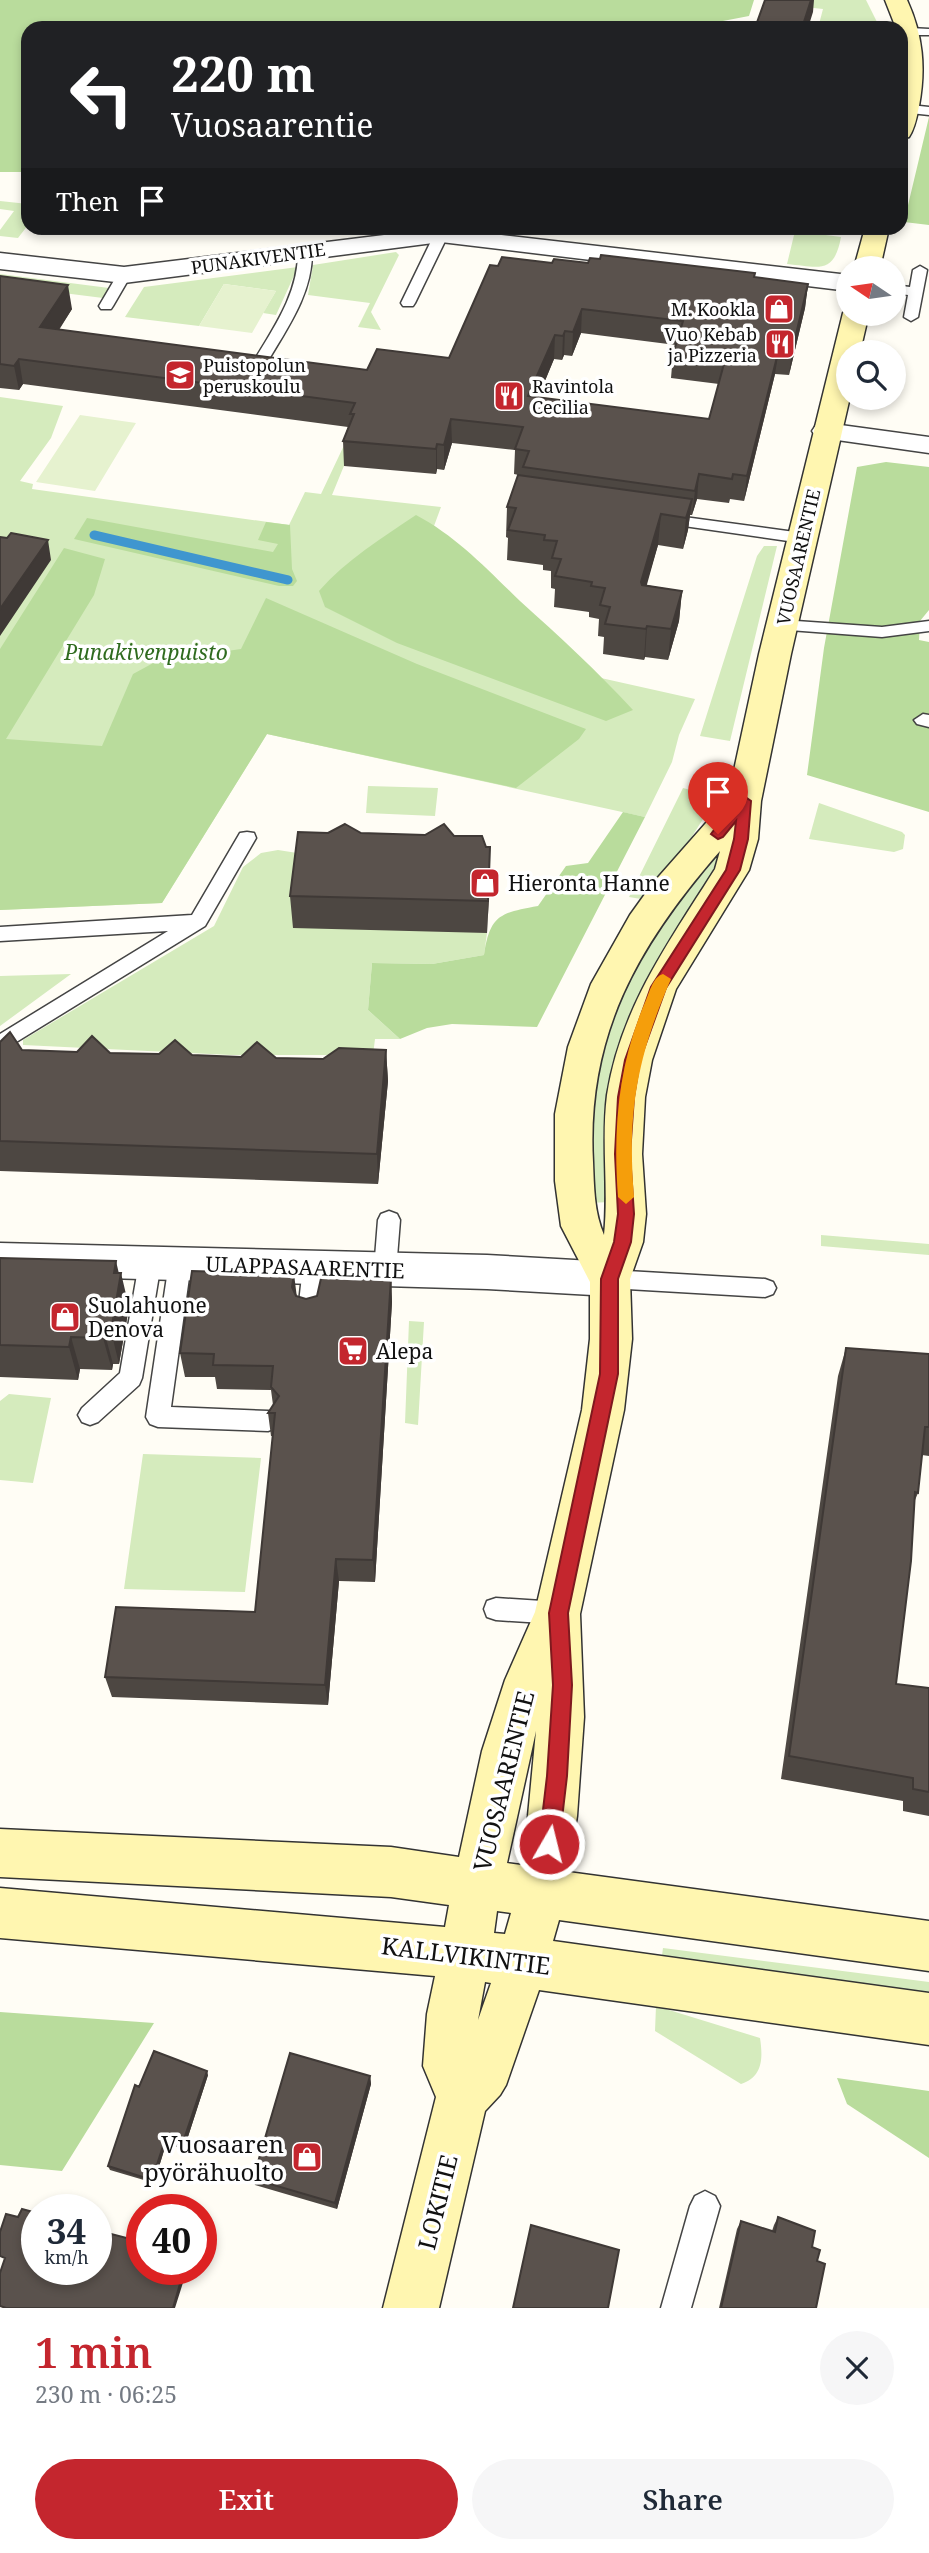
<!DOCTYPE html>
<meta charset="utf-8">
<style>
body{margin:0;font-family:"Noto Serif",serif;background:#f6f6f7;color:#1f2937;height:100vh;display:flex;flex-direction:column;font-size:26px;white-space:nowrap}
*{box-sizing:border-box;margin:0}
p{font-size:23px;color:#747a83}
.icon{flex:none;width:38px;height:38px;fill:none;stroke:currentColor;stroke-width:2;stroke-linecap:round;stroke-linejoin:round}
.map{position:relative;height:2308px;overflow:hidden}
.details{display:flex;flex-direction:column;background:#fff;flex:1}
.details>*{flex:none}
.guide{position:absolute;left:21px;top:21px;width:887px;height:214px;border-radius:21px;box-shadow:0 4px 10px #0003;background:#202124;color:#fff;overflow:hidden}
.needle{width:46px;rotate:283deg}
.tools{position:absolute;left:836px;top:256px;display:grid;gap:14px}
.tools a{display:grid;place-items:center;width:70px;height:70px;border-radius:50%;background:#fff;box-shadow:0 4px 10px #0003;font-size:35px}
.speed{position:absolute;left:21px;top:2194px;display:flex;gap:14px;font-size:35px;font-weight:700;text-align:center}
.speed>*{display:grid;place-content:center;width:91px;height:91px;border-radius:50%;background:#fff;box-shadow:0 4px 10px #0003;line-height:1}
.speed small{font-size:18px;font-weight:400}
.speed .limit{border:10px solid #d22;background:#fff;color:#111}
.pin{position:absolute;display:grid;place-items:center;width:60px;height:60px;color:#fff;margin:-72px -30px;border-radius:50% 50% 50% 0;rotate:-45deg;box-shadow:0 0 7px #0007}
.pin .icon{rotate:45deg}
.me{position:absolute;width:77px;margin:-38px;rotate:8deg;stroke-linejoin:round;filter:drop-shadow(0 0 5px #0008)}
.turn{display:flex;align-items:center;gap:24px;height:147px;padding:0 35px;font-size:32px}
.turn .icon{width:91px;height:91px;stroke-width:2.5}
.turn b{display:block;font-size:49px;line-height:60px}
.then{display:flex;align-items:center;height:66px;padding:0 35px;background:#0003;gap:14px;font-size:26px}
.round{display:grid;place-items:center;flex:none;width:74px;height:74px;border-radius:37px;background:#f6f6f7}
.overview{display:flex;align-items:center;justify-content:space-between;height:119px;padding:0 35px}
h1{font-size:42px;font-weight:600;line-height:52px;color:#c4262e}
.primary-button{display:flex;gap:14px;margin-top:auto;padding:14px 35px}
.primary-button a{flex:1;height:80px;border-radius:42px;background:#c4262e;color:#fff;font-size:28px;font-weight:600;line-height:80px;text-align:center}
.primary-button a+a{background:#f6f6f7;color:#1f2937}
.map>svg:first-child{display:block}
.green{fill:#d5ebbd}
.forest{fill:#b9dc9c}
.pitch{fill:#e6f2cf}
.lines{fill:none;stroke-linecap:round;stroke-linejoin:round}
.stream{stroke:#3f96cf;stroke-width:9}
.lane-casing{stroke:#444;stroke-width:3}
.street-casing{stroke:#444;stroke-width:3}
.secondary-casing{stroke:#333;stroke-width:3}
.lane{fill:#fff;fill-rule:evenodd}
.street{fill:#fff;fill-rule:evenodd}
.secondary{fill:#fff6b0;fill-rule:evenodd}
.wall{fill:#4d4742;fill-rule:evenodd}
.shaded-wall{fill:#3f3936}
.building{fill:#5a524d;stroke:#3f3936;stroke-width:2;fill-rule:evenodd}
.route{fill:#c4262e;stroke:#7f191e;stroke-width:2}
.slow{fill:#f59e0b}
.labels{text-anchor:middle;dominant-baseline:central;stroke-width:7;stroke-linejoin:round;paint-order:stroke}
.far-street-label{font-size:18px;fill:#111;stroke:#fff}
.far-poi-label{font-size:18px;fill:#111;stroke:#fff;text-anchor:end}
.park-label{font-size:21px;font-style:italic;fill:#2f6b1f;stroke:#fff}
.poi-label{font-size:21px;fill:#111;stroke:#fff;text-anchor:start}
.street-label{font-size:21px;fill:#111;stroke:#fff}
.near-street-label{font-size:24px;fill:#111;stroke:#fff}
.near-poi-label{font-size:24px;fill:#111;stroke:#fff;text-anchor:end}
</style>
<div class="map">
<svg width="929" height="2308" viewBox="0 0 929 2308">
<rect width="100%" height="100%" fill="#fffdf5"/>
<path class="green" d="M774 0H866L880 28H818L823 9 777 4Z
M0 201 28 204V225L18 238 0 236V230L14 211 0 209Z
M795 231 841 237C834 275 819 267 787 264Z
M396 252 399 255 371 312 381 330 358 327 370 303 308 295 313 265Z
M298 267 276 315 263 313 276 291 224 284 199 326 125 317 144 287Z
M0 274 109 288 103 298 0 285Z
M0 397 63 406 51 438 20 481 33 484 32 489 289 525 305 492 321 494 347 439H355L332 495 441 507 395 632 695 699 679 735 672 762 645 817 267 734 162 903 0 910Z
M764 546H777L730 741 700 736 757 556Z
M368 786 438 788 435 816 366 813Z
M683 788 717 797 691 838 641 899 629 897Z
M819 803 902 832 905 835 903 849 894 852 809 839Z
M278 850 310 855 487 933 484 955 432 964 372 963 368 1010 400 1039H375L373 1055H231L23 1045V1040L214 926 243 867 261 853Z
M716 856 726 860 670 942 609 1202 590 1203 587 1161 602 1037 651 929Z
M71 974 0 1026V976Z
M821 1235 929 1244V1255L821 1246Z
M409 1321 424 1322 418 1425 405 1423Z
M9 1394 51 1398 33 1483 0 1480V1401Z
M143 1454 261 1458 245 1592 124 1589Z
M663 1948 929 1982V1999L661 1963Z
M656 2006 760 2038C763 2058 763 2077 741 2084L655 2031Z"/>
<path class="forest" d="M0 0H754L749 16 702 25 700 28H358C349 22 335 23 325 27L316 24 277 28H28V172H0Z
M929 117V225L904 222Z
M886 462 929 467V610L920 621 919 640 929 642V812L807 775 824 648 857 467Z
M416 515C456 536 488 570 520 601 559 636 597 671 633 710L606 721 397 643 325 607 319 591C346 560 382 538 416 515Z
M87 518 273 552 278 544 258 540 266 522 290 525 292 569 297 581 293 586H279L74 539Z
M64 548 105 559 94 595 6 739 102 746 133 674 157 661 241 649 266 598 417 664 586 729 579 739 516 788 267 734 162 903 0 910V649Z
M623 812 645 817 537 1027 452 1024 427 1028 400 1039 368 1010 372 963 432 964 484 955C490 915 500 913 538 906L566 866 588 863Z
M0 2012 154 2023 62 2171 0 2165Z
M837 2078 929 2091V2158L847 2104Z"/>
<path class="pitch" d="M224 284 276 291 252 333 199 326Z
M80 415 136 423 95 491 36 482Z"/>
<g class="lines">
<path class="stream" d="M94 535 288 580"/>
<g class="lane-casing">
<path id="lane" d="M910 28 929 29V35H906V29Z
M901 104 929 107V115L901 112Z
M441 231 448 235 415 303 413 306H403L401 303 434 235Z
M305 247 312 251C313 296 283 334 262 371L260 374H250L248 371C269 334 299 296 298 251Z
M920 266 927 270 918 317 911 321 904 317 908 295 894 293V285L910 287 913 270Z
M124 271 131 275 113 306 111 309H101L99 306 119 272Z
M662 514 802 533 810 538 802 543 656 522 654 519Z
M782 620 882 627 929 621V631L882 637 776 629 774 625Z
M923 714 929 715V727L917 724 914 720Z
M247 832 254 833 256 838 205 926 0 1052V1034L168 931 0 941V927L192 915 240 833Z
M389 1211 397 1214 400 1220 396 1270 393 1276 385 1279 377 1276 374 1270 378 1220 381 1214Z
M150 1254 158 1257 161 1263 142 1378 139 1385 98 1422 90 1425 82 1422 78 1415 82 1408 120 1373 139 1263 142 1257Z
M180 1254 188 1257 191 1263 171 1407 268 1411 276 1414 280 1421 276 1428 268 1431 158 1427 150 1424 146 1417 169 1263 172 1257Z
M314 1258 322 1261 325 1267 320 1312 317 1319 309 1321 301 1319 298 1312 303 1267 306 1261Z
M610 1270 765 1279 773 1282 776 1288 773 1294 765 1297 610 1288 602 1285 599 1279 602 1273Z
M496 1598 558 1602 567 1605 570 1613 567 1621 558 1624 496 1620 487 1617 484 1609 487 1601Z
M705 2191 715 2196 720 2206 691 2308H661L690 2206 695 2196Z"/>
</g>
<g class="street-casing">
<path id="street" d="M441 228 849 275V291L441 242 124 283 0 269V253L124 267Z
M826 423 929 437V453L816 437 812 431 816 425Z
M0 1243 487 1255 610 1262 624 1267 630 1279 624 1291 610 1296 487 1289 0 1275Z"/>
</g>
<g class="secondary-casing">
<path id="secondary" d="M885 0H907C923 35 926 68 919 106 917 116 915 128 909 137L901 139V28H896Z
M865 228H889L880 268H854Z
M847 307 849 313H869L860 352H849L850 397 791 654 761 801 758 839 749 870 676 989 652 1060 645 1097 642 1154 646 1214 643 1242 630 1279 632 1339 624 1410 580 1614 584 1717 577 1816 568 1872 929 1921V1971L559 1920 553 1941 929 1993V2045L539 1990 506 2085 500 2095 485 2111 439 2308H383L436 2097 423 2066 427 2014 435 1976 0 1938V1888L445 1927 449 1905 391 1897 0 1877V1829L391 1847 459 1857 482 1751 505 1680 535 1612 582 1410 590 1339V1282L561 1226 555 1181V1114L568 1047 591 984 630 915 653 883 728 798 759 654 843 313ZM720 851 715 869C669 942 621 1007 607 1095 601 1142 609 1189 604 1235 594 1212 594 1187 593 1162 586 1034 639 944 720 851ZM536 1731 528 1816 521 1865 507 1863ZM497 1911 511 1913 505 1934 494 1933ZM485 1982 491 1983 478 2020Z"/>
</g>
<use href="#lane" class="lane"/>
<use href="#street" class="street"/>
<use href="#secondary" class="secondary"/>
</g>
<path class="wall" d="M552 263H588L754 277 808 284 805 308 789 375 775 374 744 501 730 499 729 503 697 499 692 515H690L688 530 683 549 658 545 646 585 682 591 679 621 668 660 645 657 644 660 603 654 604 637 598 636 599 619 589 617V612L554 607 555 589 551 588V571L543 570V565L507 560 508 538 506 537 507 507 523 476 514 474 515 450 452 443 444 470 437 469 436 474 344 466 343 441 348 427 23 384 19 390 0 388V276L72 309 59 330 367 370 449 358 498 266ZM581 333 676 345 673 354 671 378 719 384 709 419 538 398 554 359 562 360 564 355 572 356Z
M361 833 490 878 487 933 293 928 290 896Z
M0 1042 22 1050 323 1059 386 1050 388 1081 378 1184 0 1171Z
M0 1258 119 1273 129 1307 119 1364H113L112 1370 80 1369 78 1380 0 1377Z
M391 1278 392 1302 375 1582 339 1581 328 1705 112 1697 105 1677 255 1612 273 1436H271L268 1413 273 1405 271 1390 217 1389 215 1377H185L180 1353 297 1296 306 1299Z
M846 1348 929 1354V1456L922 1455 918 1493 915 1500 896 1684 929 1688V1816L903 1811V1801L781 1779 838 1376Z
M208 2075 184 2149 166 2144 154 2183 110 2170 108 2166 139 2087Z
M370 2076 371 2084 337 2209 255 2185 253 2179Z
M778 2217 812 2247 817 2261 816 2308H719L737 2229 741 2221 772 2231 774 2225Z"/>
<path class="shaded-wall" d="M811 0H814L813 12 808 28H802Z
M808 284 805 308 789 375 792 351Z
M68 285 72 309 44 352 40 327Z
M582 309 581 333 572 356 573 332Z
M565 331 564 355 562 360 563 336Z
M555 335 554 359 528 421V396Z
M779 349 775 374 744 501 747 476Z
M19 359 23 384 19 390 14 366Z
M451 419 452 443 444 470V445Z
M437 444V469L436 474V449Z
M699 474 697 499 692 515 695 491Z
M692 499 688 530 683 549 686 518Z
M661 514 658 545 639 613 641 582Z
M48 540 51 560 0 636V609Z
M682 591 679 621 668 660 671 629Z
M647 626 645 657 644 660 646 629Z
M490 847V878L487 933 488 901Z
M386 1050 388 1081 378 1184 377 1154Z
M116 1261 120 1278 121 1273 129 1307 119 1364 111 1331 114 1273Z
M294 1274 297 1298 292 1287Z
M391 1278 392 1302 375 1582 373 1560Z
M104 1331 113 1364 112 1370 103 1338Z
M71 1337 80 1369 78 1380 69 1347Z
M336 1559 339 1581 328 1705 325 1685Z
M207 2071 208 2075 184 2149 182 2145Z
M370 2076 371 2084 337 2209 335 2203Z
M165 2140 166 2144 154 2183 152 2180Z
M184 2270H187L175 2308H173Z"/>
<path class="building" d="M765 0H811L802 28H755Z
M601 255 755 273 754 277 808 284 792 351 779 349 747 476 733 474 732 479 699 474 695 491 523 467 529 451 515 449 523 427 451 419 444 445 437 444 436 449 343 441 354 414H350L355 403 19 359 14 366 0 364V276L68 285 40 327 367 370 377 349 449 358 490 265 498 266 502 257 552 263 554 259 588 263 590 258 600 259ZM582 309 683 321 673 354 725 360 709 419 528 396 555 335 563 336 565 331 573 332Z
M518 475 692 499 686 518 661 514 641 582 642 585 682 591 671 629 647 626 646 629 605 624 610 607 600 605 605 588 591 586 592 582 555 576 561 559 552 558 557 541 544 540 545 535 508 530 516 508 507 507Z
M11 533 48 540 0 609V537L7 538Z
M345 824 361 833 425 835 444 824 454 836H482L486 847H490L488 901 290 896 298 832 328 833Z
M10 1032 22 1050 77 1052 92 1036 110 1053 159 1054 175 1040 192 1055 241 1057 257 1042 276 1058 323 1059 339 1048 386 1050 377 1154 0 1141V1042Z
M0 1258 116 1261 114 1273H121L111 1331H104L103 1338 71 1337 69 1347 0 1345Z
M192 1271 294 1274 292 1287 296 1296 306 1299 317 1296 322 1274 391 1278 373 1560 336 1559 325 1685 105 1677 116 1607 255 1612 275 1413H268L279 1396 271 1387 273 1366 213 1365 214 1354 180 1353Z
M846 1348 929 1354V1427H925L918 1493 915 1492 911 1561 896 1684 929 1688V1792L913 1789V1778L789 1756Z
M154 2051 207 2071 182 2145 165 2140 152 2180 108 2166 135 2085 139 2087Z
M290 2053 370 2076 335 2203 253 2179Z
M22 2209 37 2213V2270H96V2230L142 2242V2270H184L173 2308H6L0 2306V2273L5 2258 0 2256V2232L6 2214 18 2217Z
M778 2217 815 2231 812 2247 820 2250 817 2261 825 2264 816 2308H721L741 2221 775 2232Z
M531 2225 619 2250 608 2308H513Z"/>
<path class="route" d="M744 796 751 801 748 839 740 870 666 988 640 1060 634 1097 630 1154 634 1214 631 1242 618 1279V1374L568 1613 572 1685 567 1776 559 1844 556 1852 549 1855 541 1852 539 1844 547 1776 553 1685 549 1613 600 1374 601 1279 614 1242 618 1214 615 1154 618 1097 625 1060 651 987 726 870 734 839 736 821 723 837 718 839 711 834 739 797Z"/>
<path class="slow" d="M663 974 671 979C637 1057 627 1113 634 1197L626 1204 618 1197C613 1129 618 1064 646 1000 650 991 653 977 663 974Z"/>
<defs>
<g id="shop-square" transform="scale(1.575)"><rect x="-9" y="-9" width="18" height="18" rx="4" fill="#c4262e" stroke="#fff"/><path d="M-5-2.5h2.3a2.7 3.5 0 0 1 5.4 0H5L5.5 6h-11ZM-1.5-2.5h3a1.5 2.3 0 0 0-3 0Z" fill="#fff"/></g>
<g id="restaurant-square" transform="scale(1.575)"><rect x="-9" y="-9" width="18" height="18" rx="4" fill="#c4262e" stroke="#fff"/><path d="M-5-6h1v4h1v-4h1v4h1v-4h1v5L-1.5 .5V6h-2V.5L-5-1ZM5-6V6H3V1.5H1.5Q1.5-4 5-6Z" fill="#fff"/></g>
<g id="school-square" transform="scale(1.575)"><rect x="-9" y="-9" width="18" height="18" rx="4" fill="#c4262e" stroke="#fff"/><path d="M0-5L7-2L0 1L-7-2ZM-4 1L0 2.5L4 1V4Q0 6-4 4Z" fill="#fff"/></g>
<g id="supermarket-square" transform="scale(1.575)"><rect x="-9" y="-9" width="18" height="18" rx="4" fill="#c4262e" stroke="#fff"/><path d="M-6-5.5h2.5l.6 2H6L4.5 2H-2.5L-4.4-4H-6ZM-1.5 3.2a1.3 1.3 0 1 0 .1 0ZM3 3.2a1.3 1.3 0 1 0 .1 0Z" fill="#fff"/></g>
</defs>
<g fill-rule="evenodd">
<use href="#shop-square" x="779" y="309"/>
<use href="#restaurant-square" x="780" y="344"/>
<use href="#school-square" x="180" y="375"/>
<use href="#restaurant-square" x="509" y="396"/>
<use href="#shop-square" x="485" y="883"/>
<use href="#shop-square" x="65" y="1317"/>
<use href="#supermarket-square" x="353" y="1351"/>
<use href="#shop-square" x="307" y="2157"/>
</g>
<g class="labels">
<g class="far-street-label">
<text transform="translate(258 258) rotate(-8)">PUNAKIVENTIE</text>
<text transform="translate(798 557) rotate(-77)">VUOSAARENTIE</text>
</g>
<g class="far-poi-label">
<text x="756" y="309">M. Kookla</text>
<text x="757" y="334">Vuo Kebab<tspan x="757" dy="21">ja Pizzeria</tspan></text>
<text x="203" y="365" text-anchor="start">Puistopolun<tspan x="203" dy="21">peruskoulu</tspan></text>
<text x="532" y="386" text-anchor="start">Ravintola<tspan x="532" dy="21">Cecilia</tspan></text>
</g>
<g class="park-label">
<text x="146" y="652">Punakivenpuisto</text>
</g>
<g class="poi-label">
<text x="508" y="883">Hieronta Hanne</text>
<text x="88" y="1305">Suolahuone<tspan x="88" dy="24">Denova</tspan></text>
<text x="376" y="1351">Alepa</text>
</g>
<g class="street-label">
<text transform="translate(305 1267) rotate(2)">ULAPPASAARENTIE</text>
</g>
<g class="near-street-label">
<text transform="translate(503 1781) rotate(-76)">VUOSAARENTIE</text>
<text transform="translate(466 1955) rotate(7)">KALLVIKINTIE</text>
<text transform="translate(437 2202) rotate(-76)">LOKITIE</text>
</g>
<g class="near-poi-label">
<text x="284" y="2143">Vuosaaren<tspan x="284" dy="28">pyörähuolto</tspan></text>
</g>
</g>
</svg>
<div class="tools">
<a><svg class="needle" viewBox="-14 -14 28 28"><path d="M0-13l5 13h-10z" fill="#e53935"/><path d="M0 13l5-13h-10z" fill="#747a83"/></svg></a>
<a><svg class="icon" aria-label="search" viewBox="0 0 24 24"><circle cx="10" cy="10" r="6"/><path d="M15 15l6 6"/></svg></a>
</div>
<div class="speed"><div>34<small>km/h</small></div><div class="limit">40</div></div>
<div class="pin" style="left:718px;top:834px;background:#d93025"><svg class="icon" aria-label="arrive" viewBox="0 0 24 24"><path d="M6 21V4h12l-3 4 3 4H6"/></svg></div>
<svg class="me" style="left:549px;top:1844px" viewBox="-20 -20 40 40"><circle r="17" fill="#c4262e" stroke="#fff" stroke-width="3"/><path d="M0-11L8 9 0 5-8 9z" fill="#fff"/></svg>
<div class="guide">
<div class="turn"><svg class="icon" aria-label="left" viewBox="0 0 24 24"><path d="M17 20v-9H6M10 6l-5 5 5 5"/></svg><div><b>220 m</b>Vuosaarentie</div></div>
<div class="then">Then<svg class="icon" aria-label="arrive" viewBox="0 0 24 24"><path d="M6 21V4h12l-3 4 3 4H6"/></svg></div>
</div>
</div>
<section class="details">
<div class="overview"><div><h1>1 min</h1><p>230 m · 06:25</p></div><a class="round"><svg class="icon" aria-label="close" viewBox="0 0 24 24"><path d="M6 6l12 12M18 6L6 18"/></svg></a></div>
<div class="primary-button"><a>Exit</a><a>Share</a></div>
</section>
